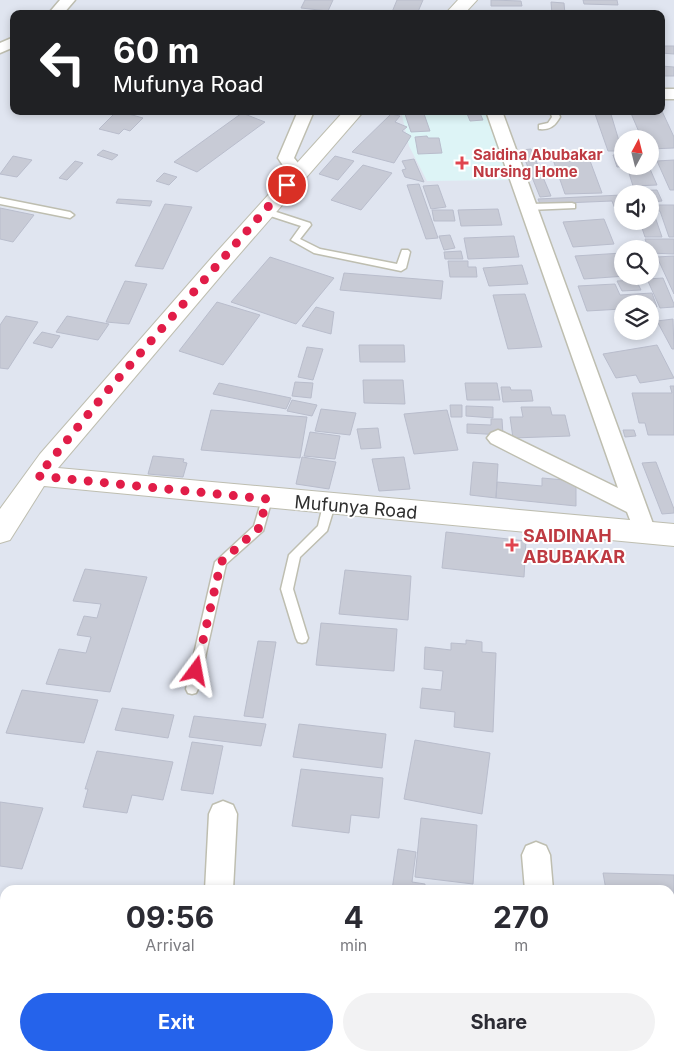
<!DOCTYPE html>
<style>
body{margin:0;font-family:Inter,sans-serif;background:#f2f2f3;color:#2b2b33;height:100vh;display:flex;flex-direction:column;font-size:19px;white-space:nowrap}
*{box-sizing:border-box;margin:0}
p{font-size:16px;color:#7c7c81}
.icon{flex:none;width:28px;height:28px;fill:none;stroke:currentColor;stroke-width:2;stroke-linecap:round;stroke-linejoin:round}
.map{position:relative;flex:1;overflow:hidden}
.drawer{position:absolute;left:0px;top:885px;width:675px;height:176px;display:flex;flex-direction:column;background:#fff;border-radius:15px 15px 0 0;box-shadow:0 2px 8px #0003}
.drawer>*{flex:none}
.top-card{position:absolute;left:10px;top:10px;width:655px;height:105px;border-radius:10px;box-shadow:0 2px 8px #0003;background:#202124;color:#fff;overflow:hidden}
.needle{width:32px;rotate:7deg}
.tools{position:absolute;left:614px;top:130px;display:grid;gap:10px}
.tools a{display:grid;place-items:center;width:45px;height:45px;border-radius:50%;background:#fff;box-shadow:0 2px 8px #0003;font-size:25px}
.pin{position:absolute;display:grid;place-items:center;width:42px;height:42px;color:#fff;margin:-21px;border:2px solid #fff;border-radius:50%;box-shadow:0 1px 5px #0007}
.me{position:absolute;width:55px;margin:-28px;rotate:13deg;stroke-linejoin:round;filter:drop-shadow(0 0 4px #0008)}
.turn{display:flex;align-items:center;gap:18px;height:105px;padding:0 20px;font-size:22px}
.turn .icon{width:65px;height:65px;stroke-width:2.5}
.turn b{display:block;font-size:35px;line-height:42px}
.eta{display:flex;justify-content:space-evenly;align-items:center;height:85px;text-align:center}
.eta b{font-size:30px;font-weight:700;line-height:35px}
.cta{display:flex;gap:10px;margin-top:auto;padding:10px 20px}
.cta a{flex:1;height:58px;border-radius:30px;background:#2563eb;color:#fff;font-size:20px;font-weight:700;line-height:58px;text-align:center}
.cta a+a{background:#f2f2f3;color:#2b2b33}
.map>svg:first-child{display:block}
.medical{fill:#ddf4f6}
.building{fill:#c8cbd6;stroke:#b9bdcc}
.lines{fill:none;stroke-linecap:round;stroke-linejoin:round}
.service-casing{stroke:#bebeb0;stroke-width:3}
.minor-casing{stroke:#bebeb0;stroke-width:3}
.tertiary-casing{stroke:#bebeb0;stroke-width:2}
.service{fill:#fff;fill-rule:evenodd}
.minor{fill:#fff;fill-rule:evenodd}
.tertiary{fill:#fff;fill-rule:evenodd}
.route{stroke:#e11d48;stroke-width:9;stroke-dasharray:0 16.2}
.health-dot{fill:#e0444e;stroke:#fff;stroke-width:2}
.labels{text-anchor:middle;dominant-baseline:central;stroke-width:4;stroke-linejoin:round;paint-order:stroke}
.far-health-label{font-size:15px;font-weight:bold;fill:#be3a42;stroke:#fff;text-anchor:start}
.street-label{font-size:18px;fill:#2e2e2e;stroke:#fff}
.health-label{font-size:18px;font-weight:bold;fill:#be3a42;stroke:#fff;text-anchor:start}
</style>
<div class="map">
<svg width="674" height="1061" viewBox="0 0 674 1061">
<rect width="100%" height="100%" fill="#e0e5f0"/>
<path class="medical" d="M401 111H484L496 132 513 180 427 181 409 146Z"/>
<path class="building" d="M305 0H333L328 11 301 8Z
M397 0H423L417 14 392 12Z
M491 0 521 1 522 6H491Z
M583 0H617L618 5 584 4Z
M551 2 564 3 565 14H552Z
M661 46H674V54L661 53Z
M661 66 674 67V76H662L661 79Z
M661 109 674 137V148L650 149V139H642L630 111H661Z
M117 111H118L143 118 130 131 124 129 119 134 99 129Z
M404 111H423L430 131 411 132Z
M466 111H479L483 120 470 121Z
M594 111H610L622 151H608Z
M242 113 265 122 197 172 174 162Z
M391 114 400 116 395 122 407 127 402 131 411 136 394 163 352 152Z
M427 136 428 138H439L442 153 418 154 415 137Z
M531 149 551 196 540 197 521 150Z
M103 150 118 155 112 160 97 155Z
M586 150 602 193 565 194 550 151Z
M622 154V166H635L617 167 613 155Z
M13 156 32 160 17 177 0 174Z
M335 156 354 161 338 180 319 174Z
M414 159 424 182 405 177 402 170 406 169 402 161Z
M674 160V190H670L657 161Z
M75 161 83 163 67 180 59 178Z
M363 165 392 173 361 210 331 200Z
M650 169 657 185 633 186 628 170Z
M164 173 177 177 169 185 156 181Z
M419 184 438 238 426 239 407 185Z
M438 185 446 207 431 209 423 186Z
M657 190 662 201 650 202V194H628L627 191Z
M622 195V220L619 219 612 201 540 204 538 199Z
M118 199 152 201 150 206 116 203Z
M165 204 192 207 163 269 135 266Z
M650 205H674V237H669L660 211H653L662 237H645L640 222 650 221Z
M0 208 34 215 13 242 0 239Z
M498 209 502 225 461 226 458 210Z
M432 210H453L455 221H434Z
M604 219 614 244 573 247 563 222Z
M450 235 455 248 444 250 439 236Z
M514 236 519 257 468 259 464 238Z
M645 239H674V254L650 253Z
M461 251 463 259H445L444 252Z
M622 253V276H626L584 279 575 256Z
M674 256V294L657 257Z
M270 257 334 278 296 324 231 302Z
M448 261H468V267H476L477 277H450Z
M522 265 528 284 489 286 483 268Z
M344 273 443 281 441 299 340 290Z
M663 278 674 304V307L660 308 647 279Z
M636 280 641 290 622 291 617 281Z
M125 281 147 284 129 324 106 322Z
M615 284 620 295 652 293 657 307H650V304H622V309L587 311 578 286Z
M525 294 542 347 508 349 493 295Z
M217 302 260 315 223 365 179 351Z
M316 307 334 312 331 334 302 326Z
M6 316 38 322 8 369 0 368V325Z
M67 316 109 324 98 340 56 332Z
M673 319 674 349H672L657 321Z
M42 332 60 336 52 348 33 343Z
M359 345H404L405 362H360Z
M657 345 674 378 640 383 636 375 616 378 603 354Z
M307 347 323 349 313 380 298 377Z
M363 380H403L405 404 364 403Z
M295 382 313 383 311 398 292 396Z
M219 383 291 398 286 409 213 394Z
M465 383H497L500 400H467Z
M670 386H674V435H648L645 423H639L632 393H672Z
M501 387H510L511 390H531L533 401 503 402Z
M292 400 317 405 312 416 287 411Z
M450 405H462V417H451Z
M466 406 493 407V418L466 416Z
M521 407H550L552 415H565L570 436 513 438 510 417H523Z
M321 409 356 413 350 435 315 431Z
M211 410 307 417 300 458 201 450Z
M447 410 458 450 414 454 404 414Z
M491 419H502L503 435 467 433V424L491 425Z
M378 428 381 448 361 449 357 429Z
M623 430H634L636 436 625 437Z
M310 432 340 436 335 459 304 456Z
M153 456 184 459 183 462 187 463 183 477 148 474Z
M302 457 336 462 329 489 296 484Z
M404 457 410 489 379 491 372 459Z
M473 462 498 464 496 498 470 495Z
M656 462 674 509V513L662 514 642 463Z
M542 478 576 481V506L496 498 497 482 542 486Z
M446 532 526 541 524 577 442 568Z
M85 569 147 577 110 692 46 684 59 649 86 653 91 637 77 635 84 616 97 618 101 604 73 601Z
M345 570 411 576 408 620 339 614Z
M321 623 397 629 394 671 316 665Z
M466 640 482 642V652L496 653 493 732 454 727 455 712 420 708 422 688 441 690 443 671 424 669 425 647 451 650V643L466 644Z
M258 641 276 642 263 718 244 716Z
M22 690 98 700 84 743 6 733Z
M122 708 174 715 168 738 115 730Z
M194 716 266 724 261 746 189 737Z
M299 724 386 734 382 768 293 757Z
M415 740 490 753 482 814 404 799Z
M192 742 223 746 213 794 181 790Z
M97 751 173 762 163 800 132 795 127 813 83 807 88 789H85Z
M301 769 383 778 379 818 351 815 349 833 292 826Z
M0 802 43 808 22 869 0 866Z
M421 818 477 825 473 884 415 877Z
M398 849 416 852 412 882 425 884V890H392Z
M603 873 674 875V923H670V890H606Z
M670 947H674V1053H670Z
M5 975V1056L3 1061H0V987Z
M17 1056H79L78 1061 60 1059 59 1061H16Z
M238 1056H279V1061H238Z
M286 1056H339V1058L287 1061Z"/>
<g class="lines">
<g class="service-casing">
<path id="service" d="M550 111H558L560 117C555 126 550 130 539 129V125L548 123 552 117Z
M0 198 70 212 74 215 70 218 0 204Z
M572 203 575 204V208L529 210 525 207 529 204Z
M264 208 310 223 311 225 300 239 320 249 397 264 402 250H408L410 252 406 268 401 271 314 253 291 240 301 226 261 213V209Z
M267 495 272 499 263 531 226 564 198 689 196 693 192 694 188 693 186 689 215 562 254 526 262 499Z
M329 501 335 505 327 531 300 557 293 589 308 638 306 642 302 643 298 642 296 638 281 589 289 555 318 526 323 505Z"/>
</g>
<g class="minor-casing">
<path id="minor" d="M60 0H75L63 14H48Z
M14 37V47L0 53V43Z
M661 89H674V99H661Z
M298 111H314L294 158 306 173 304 177C291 180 285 168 278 158Z
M486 111H502L656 532 653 538 645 541 637 538 627 512 491 443 487 438 491 433 498 430 505 433 618 488Z
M223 801 233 805 237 814 233 890H205L209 814 213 805Z
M536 842 546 846 550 855 553 890H525L522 855 526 846Z
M193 1056H224V1061H192Z
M538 1056H568L569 1061H537Z"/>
</g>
<g class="tertiary-casing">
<path id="tertiary" d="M458 0H477L464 14H445Z
M344 111H364L230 265 58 468 674 524V546L44 486 10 540 0 543V509L40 454 214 255Z"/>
</g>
<use href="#service" class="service"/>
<use href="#minor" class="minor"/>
<use href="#tertiary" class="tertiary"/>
</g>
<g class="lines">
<path class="route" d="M196 671 221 562 259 528 267 499 38 476 103 396 287 185"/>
</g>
<g class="health-dot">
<path d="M459.5 155.5h5v5h5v5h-5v5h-5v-5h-5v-5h5z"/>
<path d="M509.5 537.5h5v5h5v5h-5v5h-5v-5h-5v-5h5z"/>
</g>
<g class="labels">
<g class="far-health-label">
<text x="473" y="154">Saidina Abubakar<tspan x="473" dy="17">Nursing Home</tspan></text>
</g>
<g class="street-label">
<text transform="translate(356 507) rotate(5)">Mufunya Road</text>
</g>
<g class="health-label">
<text x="523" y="535">SAIDINAH<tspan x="523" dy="21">ABUBAKAR</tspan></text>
</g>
</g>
</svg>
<div class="tools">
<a><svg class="needle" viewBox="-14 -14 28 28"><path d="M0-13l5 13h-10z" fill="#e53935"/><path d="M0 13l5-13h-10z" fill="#7c7c81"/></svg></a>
<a><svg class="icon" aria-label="sound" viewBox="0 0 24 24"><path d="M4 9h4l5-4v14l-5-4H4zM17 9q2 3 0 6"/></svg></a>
<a><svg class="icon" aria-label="search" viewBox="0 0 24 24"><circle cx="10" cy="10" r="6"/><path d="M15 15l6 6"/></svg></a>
<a><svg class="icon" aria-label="layers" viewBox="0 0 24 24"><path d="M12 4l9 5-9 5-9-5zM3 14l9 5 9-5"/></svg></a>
</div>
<div class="pin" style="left:287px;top:185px;background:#d93025"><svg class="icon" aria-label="arrive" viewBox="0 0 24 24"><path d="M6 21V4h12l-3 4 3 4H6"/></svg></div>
<svg class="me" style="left:196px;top:671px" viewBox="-20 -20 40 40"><path d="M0-17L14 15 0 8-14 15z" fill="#e11d48" stroke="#fff" stroke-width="4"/></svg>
<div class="top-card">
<div class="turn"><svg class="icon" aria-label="left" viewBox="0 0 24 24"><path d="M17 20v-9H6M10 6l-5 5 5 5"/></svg><div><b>60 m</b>Mufunya Road</div></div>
</div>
<section class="drawer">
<div class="eta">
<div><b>09:56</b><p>Arrival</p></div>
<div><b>4</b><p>min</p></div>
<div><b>270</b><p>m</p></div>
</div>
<div class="cta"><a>Exit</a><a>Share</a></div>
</section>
</div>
